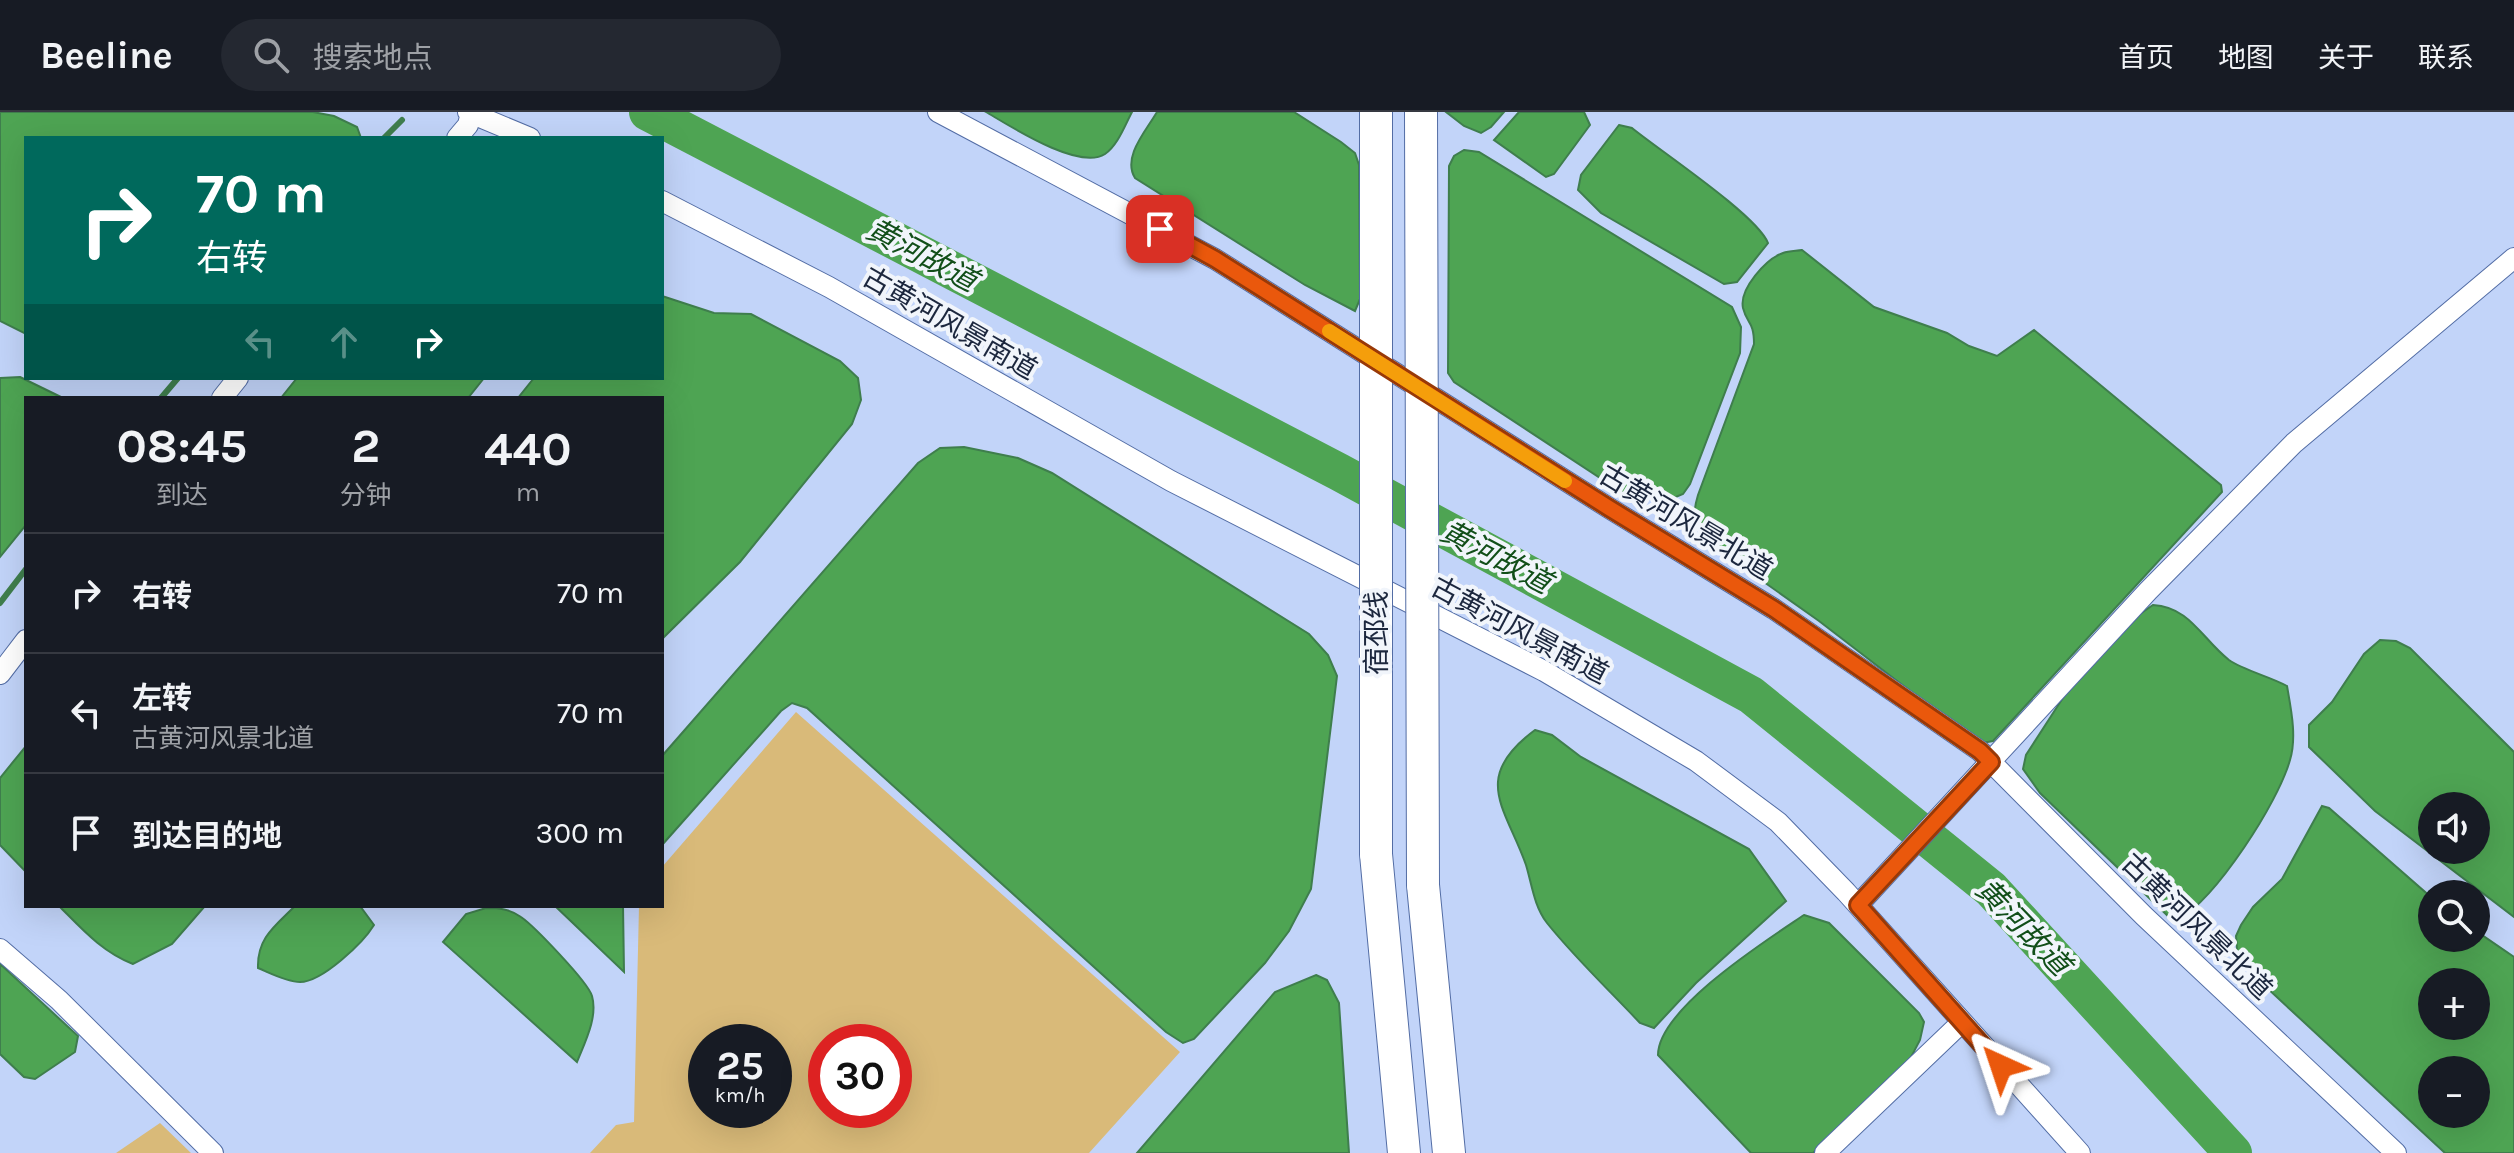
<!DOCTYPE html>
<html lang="zh">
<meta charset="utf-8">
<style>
body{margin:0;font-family:Karla,"Noto Sans SC",sans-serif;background:#242831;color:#f1f3f6;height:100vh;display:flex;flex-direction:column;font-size:30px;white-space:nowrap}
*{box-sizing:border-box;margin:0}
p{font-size:26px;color:#9ea1a6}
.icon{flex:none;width:44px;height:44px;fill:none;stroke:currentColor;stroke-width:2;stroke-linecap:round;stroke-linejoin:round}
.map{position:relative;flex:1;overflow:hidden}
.panel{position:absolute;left:24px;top:284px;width:640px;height:512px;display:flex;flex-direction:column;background:#171b24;border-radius:0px;box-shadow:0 8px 32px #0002}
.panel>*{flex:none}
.hud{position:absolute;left:24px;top:24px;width:640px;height:244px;border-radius:0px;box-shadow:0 8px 32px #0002;background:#00695c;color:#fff;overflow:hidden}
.fabs{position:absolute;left:2418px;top:680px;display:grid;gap:16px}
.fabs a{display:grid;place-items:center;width:72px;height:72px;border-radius:50%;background:#171b24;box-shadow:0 8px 32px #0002;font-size:40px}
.speed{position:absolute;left:688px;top:912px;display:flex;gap:16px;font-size:40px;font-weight:700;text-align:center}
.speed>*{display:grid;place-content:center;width:104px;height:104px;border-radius:50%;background:#171b24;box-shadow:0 8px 32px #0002;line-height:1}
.speed small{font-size:20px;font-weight:400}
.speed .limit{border:12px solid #d22;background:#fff;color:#111}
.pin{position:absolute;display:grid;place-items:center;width:68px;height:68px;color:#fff;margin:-34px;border-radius:16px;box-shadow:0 4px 12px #0006}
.me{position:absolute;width:88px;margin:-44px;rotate:318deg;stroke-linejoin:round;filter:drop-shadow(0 0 6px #0008)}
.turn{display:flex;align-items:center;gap:28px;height:168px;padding:0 40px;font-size:36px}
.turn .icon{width:104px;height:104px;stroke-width:2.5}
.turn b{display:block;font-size:56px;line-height:68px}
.lanes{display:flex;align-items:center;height:76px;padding:0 40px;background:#0003;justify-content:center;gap:40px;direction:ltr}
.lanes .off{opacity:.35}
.eta{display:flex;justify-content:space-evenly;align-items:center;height:136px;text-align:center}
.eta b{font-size:48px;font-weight:700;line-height:56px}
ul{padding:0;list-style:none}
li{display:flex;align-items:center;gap:24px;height:120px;padding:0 40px;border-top:2px solid #363941}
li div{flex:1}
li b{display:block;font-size:30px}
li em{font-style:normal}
header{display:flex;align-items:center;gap:48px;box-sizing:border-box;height:112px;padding:0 40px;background:#171b24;border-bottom:2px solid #363941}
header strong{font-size:38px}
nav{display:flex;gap:44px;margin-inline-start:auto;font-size:28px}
.search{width:560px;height:72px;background:#242831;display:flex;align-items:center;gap:20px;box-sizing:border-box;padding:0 28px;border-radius:44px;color:#9ea1a6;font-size:30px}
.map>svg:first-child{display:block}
.green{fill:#d9ba79;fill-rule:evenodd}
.water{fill:#4ea453;stroke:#3f7e4d;stroke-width:2;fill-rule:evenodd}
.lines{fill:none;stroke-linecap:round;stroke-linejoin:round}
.stream{stroke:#3f7e4d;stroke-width:6}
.river{stroke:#4ea453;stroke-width:38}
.street-casing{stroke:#536da5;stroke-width:22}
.primary-casing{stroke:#536da5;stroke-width:34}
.street{stroke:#fff;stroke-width:20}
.primary{stroke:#fff;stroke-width:32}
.primary-bridge-casing{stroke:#536da5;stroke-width:34;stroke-linecap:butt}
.primary-bridge{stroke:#fff;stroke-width:32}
.route-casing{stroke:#983908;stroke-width:20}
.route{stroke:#ea580c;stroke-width:14}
.slow{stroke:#f59e0b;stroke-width:14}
.labels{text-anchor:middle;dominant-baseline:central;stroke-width:8;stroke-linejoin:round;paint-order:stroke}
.street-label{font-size:28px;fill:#1c273e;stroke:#f1f5fb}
.water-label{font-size:30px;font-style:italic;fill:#124f19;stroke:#f1f5fb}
</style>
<header>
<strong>Beeline</strong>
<div class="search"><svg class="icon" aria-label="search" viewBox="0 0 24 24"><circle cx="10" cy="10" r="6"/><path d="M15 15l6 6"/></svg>搜索地点</div>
<nav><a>首页</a><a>地图</a><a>关于</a><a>联系</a></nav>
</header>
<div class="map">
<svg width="2514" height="1041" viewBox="0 0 2514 1041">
<rect width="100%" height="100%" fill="#c2d4f9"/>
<path class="green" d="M796 600 1180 940 1089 1041H590L616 1013 634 1010 639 794H662V755ZM706 930H774V998H706ZM826 930H894V998H826Z
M160 1011 191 1041H116Z"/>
<path class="water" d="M0 0H313L334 4 357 15 361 26H26V222L0 209Z
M986 0H1132C1125 13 1118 33 1105 42 1079 59 1010 14 986 0Z
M1157 0H1294L1341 30 1355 41 1359 53 1360 187 1355 199 1305 173 1135 66C1122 45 1146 19 1157 0Z
M1446 0H1504L1491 15 1481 21 1464 14Z
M1519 0H1584L1590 13 1554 62 1546 65 1494 28Z
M1619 13 1632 16C1660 39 1757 103 1768 131L1737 170 1724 172 1601 101 1578 78 1581 63Z
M1464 38 1479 40 1732 195 1741 215 1740 241 1690 372 1683 382 1671 387 1626 383 1454 270 1448 261 1449 54 1454 44Z
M1802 138 1874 195 1947 221 1969 234 1997 244 2034 218 2221 373 2222 380 1993 629 1982 631 1966 622 1819 509 1706 429C1693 412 1692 403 1698 383L1754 232C1754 209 1747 212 1743 196 1739 177 1766 147 1783 141 1789 139 1796 139 1802 138Z
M662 184 714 201 751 202 840 249 858 266 861 288 852 312 740 450 662 527V286H518L534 266H662Z
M20 265 63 286H26V413L0 445V266Z
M297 266H484L468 286H281Z
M964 335 1018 346 1052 361 1309 522 1328 543 1337 564 1311 777 1289 819 1265 851 1194 927 1183 931 1166 920 807 596 792 591 781 599 662 733V644L918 351 940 336Z
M2153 493C2190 495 2202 527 2229 548 2243 558 2271 565 2287 574 2291 597 2297 625 2290 648 2278 691 2217 785 2178 808L2170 806 2040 681 2023 657 2026 643 2068 578 2140 502Z
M2380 528 2396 529 2410 536 2514 640V805L2375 699 2309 635V613L2332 590 2364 542ZM2432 694H2476V738H2432Z
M1535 618 1552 623 1581 645 1749 737 1786 789 1696 871 1654 916 1640 911C1609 878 1575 846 1547 811 1534 794 1532 773 1526 753 1506 696 1470 666 1535 618Z
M26 634V760L0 733V666Z
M2322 694 2329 696 2432 786V826H2476V819L2514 845V1041H2445L2238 849 2236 824 2241 813 2253 795 2282 767ZM2432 870H2476V914H2432ZM2432 958H2476V1002H2432Z
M59 794H205L172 832 133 852C102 840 82 817 59 794Z
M295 794H360L374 813C363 831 322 870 300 870 287 870 270 861 258 856 257 826 275 814 295 794Z
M555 794H623L624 860Z
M486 796C499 796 510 797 521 805 534 814 588 870 592 884 598 905 585 930 577 950L443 830 466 802Z
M1804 803 1829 811 1919 901 1924 910 1920 928 1909 949 1813 1041H1751L1658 943C1658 897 1767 828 1804 803Z
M0 852 78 924 75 940 35 967 24 965 0 942Z
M1316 863 1327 868 1339 891 1349 1041H1137L1275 880Z"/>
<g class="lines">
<path class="stream" d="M384 26 402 8
M161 286 178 266
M0 491 26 457"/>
<path class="river" d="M648 0 1339 360 1751 583 1991 777 2233 1041"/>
<g class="street-casing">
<path id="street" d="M468 0 530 26
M938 0 1215 147 1609 396 1774 497 1980 639 2144 804 2396 1041
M457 26 468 13 471 0
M662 89 829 175 1171 369 1544 559 1696 649 1778 710 1846 780 2080 1041
M222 286 238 266
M0 562 26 528
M1858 793 2148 479 2294 331 2514 146
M0 837 59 888 213 1041
M1825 1041 1962 910"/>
</g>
<g class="primary-casing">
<path id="primary" d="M1376 742 1404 1041
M1423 773 1449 1041"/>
</g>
<use href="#street" class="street"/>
<use href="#primary" class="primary"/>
<g class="primary-bridge-casing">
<path id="primary-bridge" d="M1421 0 1423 773
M1376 742V0"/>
</g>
<use href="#primary-bridge" class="primary-bridge"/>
</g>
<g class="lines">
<g class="route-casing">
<path id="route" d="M1160 117 1215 147 1609 396 1774 497 1980 639 1991 650 1858 793 2001 954"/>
</g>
<use href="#route" class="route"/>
<path class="slow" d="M1329 219 1565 369"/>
</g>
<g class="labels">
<g class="street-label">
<text transform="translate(950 211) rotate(30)">古黄河风景南道</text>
<text transform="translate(1686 410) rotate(31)">古黄河风景北道</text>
<text transform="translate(1520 518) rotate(28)">古黄河风景南道</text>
<text transform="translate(1376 521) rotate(-90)">宿邳线</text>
<text transform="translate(2197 814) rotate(44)">古黄河风景北道</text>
</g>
<g class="water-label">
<text transform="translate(922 143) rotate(28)">黄河故道</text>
<text transform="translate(1496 445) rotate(28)">黄河故道</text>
<text transform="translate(2023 815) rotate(46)">黄河故道</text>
</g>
</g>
</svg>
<div class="fabs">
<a><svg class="icon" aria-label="sound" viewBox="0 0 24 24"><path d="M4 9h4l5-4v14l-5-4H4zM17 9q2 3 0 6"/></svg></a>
<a><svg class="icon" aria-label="search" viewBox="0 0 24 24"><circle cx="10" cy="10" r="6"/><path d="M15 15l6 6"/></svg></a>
<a>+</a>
<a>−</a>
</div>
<div class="speed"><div>25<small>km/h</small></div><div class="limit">30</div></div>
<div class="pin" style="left:1160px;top:117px;background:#d93025"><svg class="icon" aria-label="arrive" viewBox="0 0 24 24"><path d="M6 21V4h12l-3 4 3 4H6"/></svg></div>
<svg class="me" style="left:2001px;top:954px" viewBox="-20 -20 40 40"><path d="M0-17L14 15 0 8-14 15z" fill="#ea580c" stroke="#fff" stroke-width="4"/></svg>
<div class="hud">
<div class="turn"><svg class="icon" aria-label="right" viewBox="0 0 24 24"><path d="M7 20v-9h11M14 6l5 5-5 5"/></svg><div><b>70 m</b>右转</div></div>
<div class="lanes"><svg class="icon off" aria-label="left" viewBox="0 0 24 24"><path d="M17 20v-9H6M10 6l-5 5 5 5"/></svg><svg class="icon off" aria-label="ahead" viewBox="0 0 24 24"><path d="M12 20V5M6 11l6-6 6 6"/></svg><svg class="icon" aria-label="right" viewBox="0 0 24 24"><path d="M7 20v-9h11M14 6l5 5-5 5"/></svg></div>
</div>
<section class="panel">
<div class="eta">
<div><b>08:45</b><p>到达</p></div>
<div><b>2</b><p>分钟</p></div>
<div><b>440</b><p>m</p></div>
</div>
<ul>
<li><svg class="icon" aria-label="right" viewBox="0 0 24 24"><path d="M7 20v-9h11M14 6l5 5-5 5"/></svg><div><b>右转</b></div><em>70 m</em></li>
<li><svg class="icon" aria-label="left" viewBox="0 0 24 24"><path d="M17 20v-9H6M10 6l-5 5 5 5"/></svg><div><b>左转</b><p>古黄河风景北道</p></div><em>70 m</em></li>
<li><svg class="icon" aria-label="arrive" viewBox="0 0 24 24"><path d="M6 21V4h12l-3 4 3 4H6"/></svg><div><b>到达目的地</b></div><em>300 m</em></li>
</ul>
</section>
</div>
